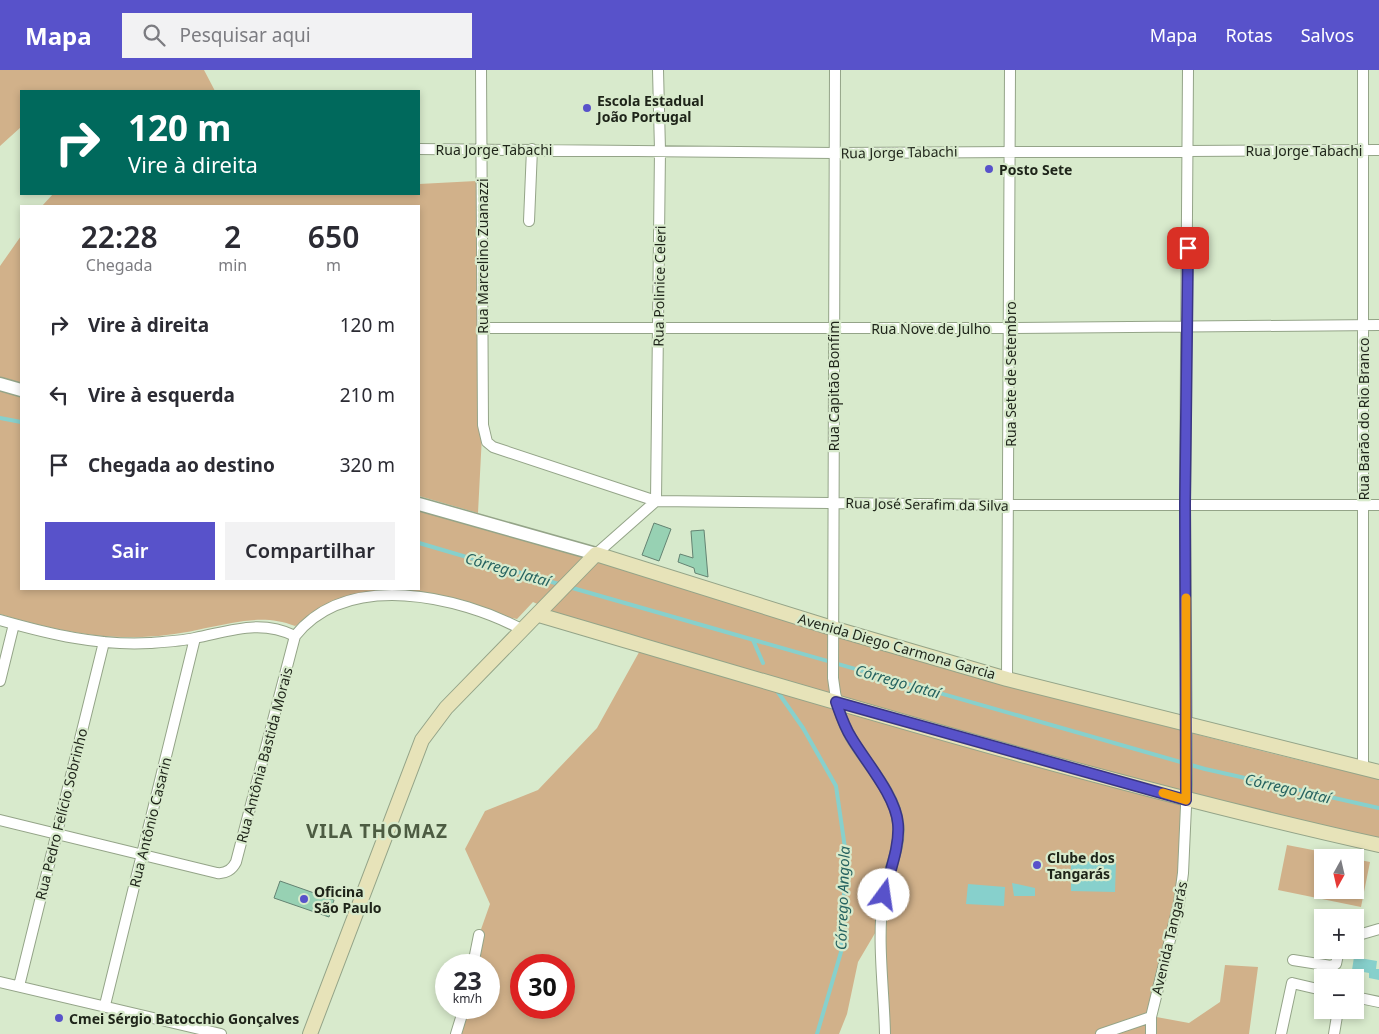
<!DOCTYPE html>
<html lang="pt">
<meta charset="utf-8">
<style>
body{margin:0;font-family:"Noto Sans",sans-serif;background:#f2f2f3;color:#2b2b33;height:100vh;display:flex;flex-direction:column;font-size:19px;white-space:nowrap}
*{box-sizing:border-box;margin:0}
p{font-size:16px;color:#7c7c81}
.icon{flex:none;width:28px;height:28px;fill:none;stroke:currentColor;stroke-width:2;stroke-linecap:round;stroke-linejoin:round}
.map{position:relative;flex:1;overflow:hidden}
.panel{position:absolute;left:20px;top:135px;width:400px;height:385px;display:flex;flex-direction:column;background:#fff;border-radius:0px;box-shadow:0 2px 8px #0003}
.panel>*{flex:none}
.guide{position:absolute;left:20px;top:20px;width:400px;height:105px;border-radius:0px;box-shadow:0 2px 8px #0003;background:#00695c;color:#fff;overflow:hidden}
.needle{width:32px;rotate:188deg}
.controls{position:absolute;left:1314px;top:779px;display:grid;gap:10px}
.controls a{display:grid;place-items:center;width:50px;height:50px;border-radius:0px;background:#fff;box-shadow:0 2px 8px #0003;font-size:25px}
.speed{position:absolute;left:435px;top:884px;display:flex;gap:10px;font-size:25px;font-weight:700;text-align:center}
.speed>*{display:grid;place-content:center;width:65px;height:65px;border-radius:50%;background:#fff;box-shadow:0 2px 8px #0003;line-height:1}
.speed small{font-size:12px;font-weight:400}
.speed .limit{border:8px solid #d22;background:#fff;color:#111}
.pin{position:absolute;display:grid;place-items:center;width:42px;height:42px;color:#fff;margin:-21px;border-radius:10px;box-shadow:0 2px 8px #0006}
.me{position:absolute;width:55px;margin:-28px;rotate:14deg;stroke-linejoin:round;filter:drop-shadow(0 0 4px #0008)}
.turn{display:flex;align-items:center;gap:18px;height:105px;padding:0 25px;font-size:22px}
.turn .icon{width:65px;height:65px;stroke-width:2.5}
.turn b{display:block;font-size:35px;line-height:42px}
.eta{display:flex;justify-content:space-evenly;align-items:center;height:85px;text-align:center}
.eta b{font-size:30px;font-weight:600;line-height:35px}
.primary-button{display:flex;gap:10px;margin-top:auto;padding:10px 25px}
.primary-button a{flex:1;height:58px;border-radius:0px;background:#5852ca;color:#fff;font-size:20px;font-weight:600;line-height:58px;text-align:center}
.primary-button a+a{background:#f2f2f3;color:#2b2b33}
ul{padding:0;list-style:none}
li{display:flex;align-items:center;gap:15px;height:70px;padding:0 25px}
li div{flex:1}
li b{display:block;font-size:19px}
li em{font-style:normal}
header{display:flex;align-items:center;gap:30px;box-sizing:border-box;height:70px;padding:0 25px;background:#5852ca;color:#fff}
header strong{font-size:24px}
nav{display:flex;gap:28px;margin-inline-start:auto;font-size:18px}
.search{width:350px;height:45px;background:#f2f2f3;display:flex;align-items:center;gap:12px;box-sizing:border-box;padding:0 18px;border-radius:0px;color:#7c7c81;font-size:19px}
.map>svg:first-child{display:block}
.green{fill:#d1b18a;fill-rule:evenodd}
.water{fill:#87d0cc}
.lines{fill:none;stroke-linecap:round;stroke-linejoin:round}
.stream{stroke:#87d0cc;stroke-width:4}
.building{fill:#97d1b3;stroke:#648372}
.minor-casing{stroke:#94a488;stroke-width:12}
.tertiary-casing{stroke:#94a488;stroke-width:15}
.secondary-casing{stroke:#94a488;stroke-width:16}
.minor{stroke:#fff;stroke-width:10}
.tertiary{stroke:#fff;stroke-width:12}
.secondary{stroke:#e7e3b9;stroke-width:14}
.route-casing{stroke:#393583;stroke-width:12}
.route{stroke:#5852ca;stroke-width:9}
.slow{stroke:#f59e0b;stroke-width:9}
.poi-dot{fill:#5852ca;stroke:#d8eacc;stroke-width:2}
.labels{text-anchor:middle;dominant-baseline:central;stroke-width:4.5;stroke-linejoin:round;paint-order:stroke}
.poi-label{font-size:14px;font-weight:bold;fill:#1e2419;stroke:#d8eacc;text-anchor:start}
.street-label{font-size:14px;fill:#1e2419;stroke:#d8eacc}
.water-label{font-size:15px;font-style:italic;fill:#266360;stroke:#d8eacc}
.district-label{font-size:19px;font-weight:bold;letter-spacing:1px;fill:#4d5c42;stroke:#d8eacc}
</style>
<header>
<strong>Mapa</strong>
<div class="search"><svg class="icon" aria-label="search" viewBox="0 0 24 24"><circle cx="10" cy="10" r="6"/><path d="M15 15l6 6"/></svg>Pesquisar aqui</div>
<nav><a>Mapa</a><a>Rotas</a><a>Salvos</a></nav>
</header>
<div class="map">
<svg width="1379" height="964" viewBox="0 0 1379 964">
<rect width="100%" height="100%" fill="#d8eacc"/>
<path class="green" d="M0 0H204L215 21H21V57L0 76Z
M476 111 478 349 482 365 478 443 419 426V136H42L53 124H419V114Z
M21 166V317L0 311V196Z
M0 318 21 324V519H419V436C737 532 1054 635 1379 709V770L1194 726 835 627 568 548 533 532 517 549 380 521 307 549 295 556C264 544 238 552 206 558 185 563 164 566 142 567 94 569 46 558 0 544Z
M643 575 1186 730 1183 803 1151 946 1189 953 1220 932 1225 895 1258 897 1249 964H885L881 853 858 892 847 944 839 964H456L464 938H489V895H473L479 865 490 834 465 779 485 741 538 720 597 658ZM521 895H564V938H521Z
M1287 775 1349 787 1322 788V820H1355V789L1370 792 1361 837 1278 820Z"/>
<path class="water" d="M1071 791 1116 792 1115 822 1071 821Z
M1012 813 1035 818V826H1014Z
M968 814 1005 817 1004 836 966 834Z
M1354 887 1377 891 1376 899H1379V910L1369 908V903L1352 900Z"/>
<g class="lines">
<path class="stream" d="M0 348 21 352
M419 473 562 515
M569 517 1205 699 1379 738
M753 570 763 593
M775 618 803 658 836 716 846 785 841 882 817 964"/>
</g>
<path class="building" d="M654 453 671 459 659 491 642 485Z
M704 460 708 507 695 503 694 498 678 492 680 484 693 488 691 461Z
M280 811 334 830 329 847 274 828Z"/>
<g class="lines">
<g class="minor-casing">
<path id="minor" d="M481 0 483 355 487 372 493 377 656 431 1009 435H1379
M835 0 833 608C835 628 840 648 850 666 865 692 894 722 898 752 902 777 887 803 883 827 877 872 884 919 885 964
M419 79 834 83 1379 80
M529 151 532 79
M483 258H1010L1379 255
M656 431 660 80 658 0
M596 484 656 431
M0 550C49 564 99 576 150 573 164 572 181 571 195 568 231 561 260 549 295 566
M1007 609 1010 0
M0 611 14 554
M1363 699V0
M0 750 217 803C225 804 232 800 236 792L295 566C348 500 459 526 523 560
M1355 866 1379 859
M1293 890 1331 896 1336 894 1339 880
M473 895 479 865
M0 912 221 964
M19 916 104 572
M1355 927 1379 932
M105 935 195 568
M456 964 464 938
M1101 964 1151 947
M1151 964V947L1179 833 1183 803 1187 714 1185 434 1188 0
M1281 964 1292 913 1322 920
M1334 964 1338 940"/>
</g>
<g class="tertiary-casing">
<path id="tertiary" d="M0 314 21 320
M419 434 596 484"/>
</g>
<g class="secondary-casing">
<path id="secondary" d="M539 545C818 627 1096 712 1379 775
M310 964 422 670 446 638 596 484 832 558 1007 609 1379 702"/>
</g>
<use href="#minor" class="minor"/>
<use href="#tertiary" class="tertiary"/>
<use href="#secondary" class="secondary"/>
</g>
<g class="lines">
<g class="route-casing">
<path id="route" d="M884 825C889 803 900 777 898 754 896 726 865 691 851 667 844 656 840 643 836 632L1186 730 1185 434 1188 178"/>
</g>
<use href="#route" class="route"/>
<path class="slow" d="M1163 723 1186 730V528"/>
</g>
<g class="poi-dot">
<circle cx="587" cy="38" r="5"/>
<circle cx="989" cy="99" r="5"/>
<circle cx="1037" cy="795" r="5"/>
<circle cx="304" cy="829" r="5"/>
<circle cx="59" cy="948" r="5"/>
</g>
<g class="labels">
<g class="poi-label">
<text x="597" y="30">Escola Estadual<tspan x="597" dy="16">João Portugal</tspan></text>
<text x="999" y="99">Posto Sete</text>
<text x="1047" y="787">Clube dos<tspan x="1047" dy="16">Tangarás</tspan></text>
<text x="314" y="821">Oficina<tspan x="314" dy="16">São Paulo</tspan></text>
<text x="69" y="948">Cmei Sérgio Batocchio Gonçalves</text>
</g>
<g class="street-label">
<text x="494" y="79">Rua Jorge Tabachi</text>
<text x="1304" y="80">Rua Jorge Tabachi</text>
<text transform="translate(899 82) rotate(-1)">Rua Jorge Tabachi</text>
<text transform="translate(482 186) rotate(-90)">Rua Marcelino Zuanazzi</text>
<text transform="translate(659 216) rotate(-89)">Rua Polinice Celeri</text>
<text x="931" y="258">Rua Nove de Julho</text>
<text transform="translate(1010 304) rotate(-90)">Rua Sete de Setembro</text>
<text transform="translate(833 316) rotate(-90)">Rua Capitão Bonfim</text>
<text transform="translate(1363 349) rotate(-90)">Rua Barão do Rio Branco</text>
<text transform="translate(927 434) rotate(1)">Rua José Serafim da Silva</text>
<text transform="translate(897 576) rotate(16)">Avenida Diego Carmona Garcia</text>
<text transform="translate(264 685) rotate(-75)">Rua Antônia Bastida Morais</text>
<text transform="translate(61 744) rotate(-76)">Rua Pedro Felício Sobrinho</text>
<text transform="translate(150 752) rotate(-76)">Rua Antônio Casarin</text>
<text transform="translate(1169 868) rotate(-77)">Avenida Tangarás</text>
</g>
<g class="water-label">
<text transform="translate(508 499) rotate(16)">Córrego Jataí</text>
<text transform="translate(898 611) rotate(16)">Córrego Jataí</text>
<text transform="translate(1288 718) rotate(13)">Córrego Jataí</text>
<text transform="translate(842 828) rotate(-88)">Córrego Angola</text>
</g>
<g class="district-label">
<text x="377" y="761">VILA THOMAZ</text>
</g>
</g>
</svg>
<div class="controls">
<a><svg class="needle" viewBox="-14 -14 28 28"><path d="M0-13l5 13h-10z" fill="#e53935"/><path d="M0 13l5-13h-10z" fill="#7c7c81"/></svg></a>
<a>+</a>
<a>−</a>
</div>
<div class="speed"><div>23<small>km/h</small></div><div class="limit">30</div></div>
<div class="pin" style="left:1188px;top:178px;background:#d93025"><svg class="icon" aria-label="arrive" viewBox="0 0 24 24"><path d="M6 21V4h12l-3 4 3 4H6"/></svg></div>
<svg class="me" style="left:884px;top:825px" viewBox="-20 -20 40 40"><circle r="19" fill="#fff"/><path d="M0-13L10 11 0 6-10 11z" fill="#5852ca"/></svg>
<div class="guide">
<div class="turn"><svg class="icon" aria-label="right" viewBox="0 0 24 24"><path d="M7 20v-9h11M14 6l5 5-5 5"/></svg><div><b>120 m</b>Vire à direita</div></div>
</div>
<section class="panel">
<div class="eta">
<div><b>22:28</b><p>Chegada</p></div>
<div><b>2</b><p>min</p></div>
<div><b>650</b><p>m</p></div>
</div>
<ul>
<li><svg class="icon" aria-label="right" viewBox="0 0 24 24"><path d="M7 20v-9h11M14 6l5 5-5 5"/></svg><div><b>Vire à direita</b></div><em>120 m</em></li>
<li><svg class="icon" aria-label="left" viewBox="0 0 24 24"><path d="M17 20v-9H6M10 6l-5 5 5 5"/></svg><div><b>Vire à esquerda</b></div><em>210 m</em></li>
<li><svg class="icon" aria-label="arrive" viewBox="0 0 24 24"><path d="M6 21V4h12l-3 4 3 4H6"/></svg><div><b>Chegada ao destino</b></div><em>320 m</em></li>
</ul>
<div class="primary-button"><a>Sair</a><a>Compartilhar</a></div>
</section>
</div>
